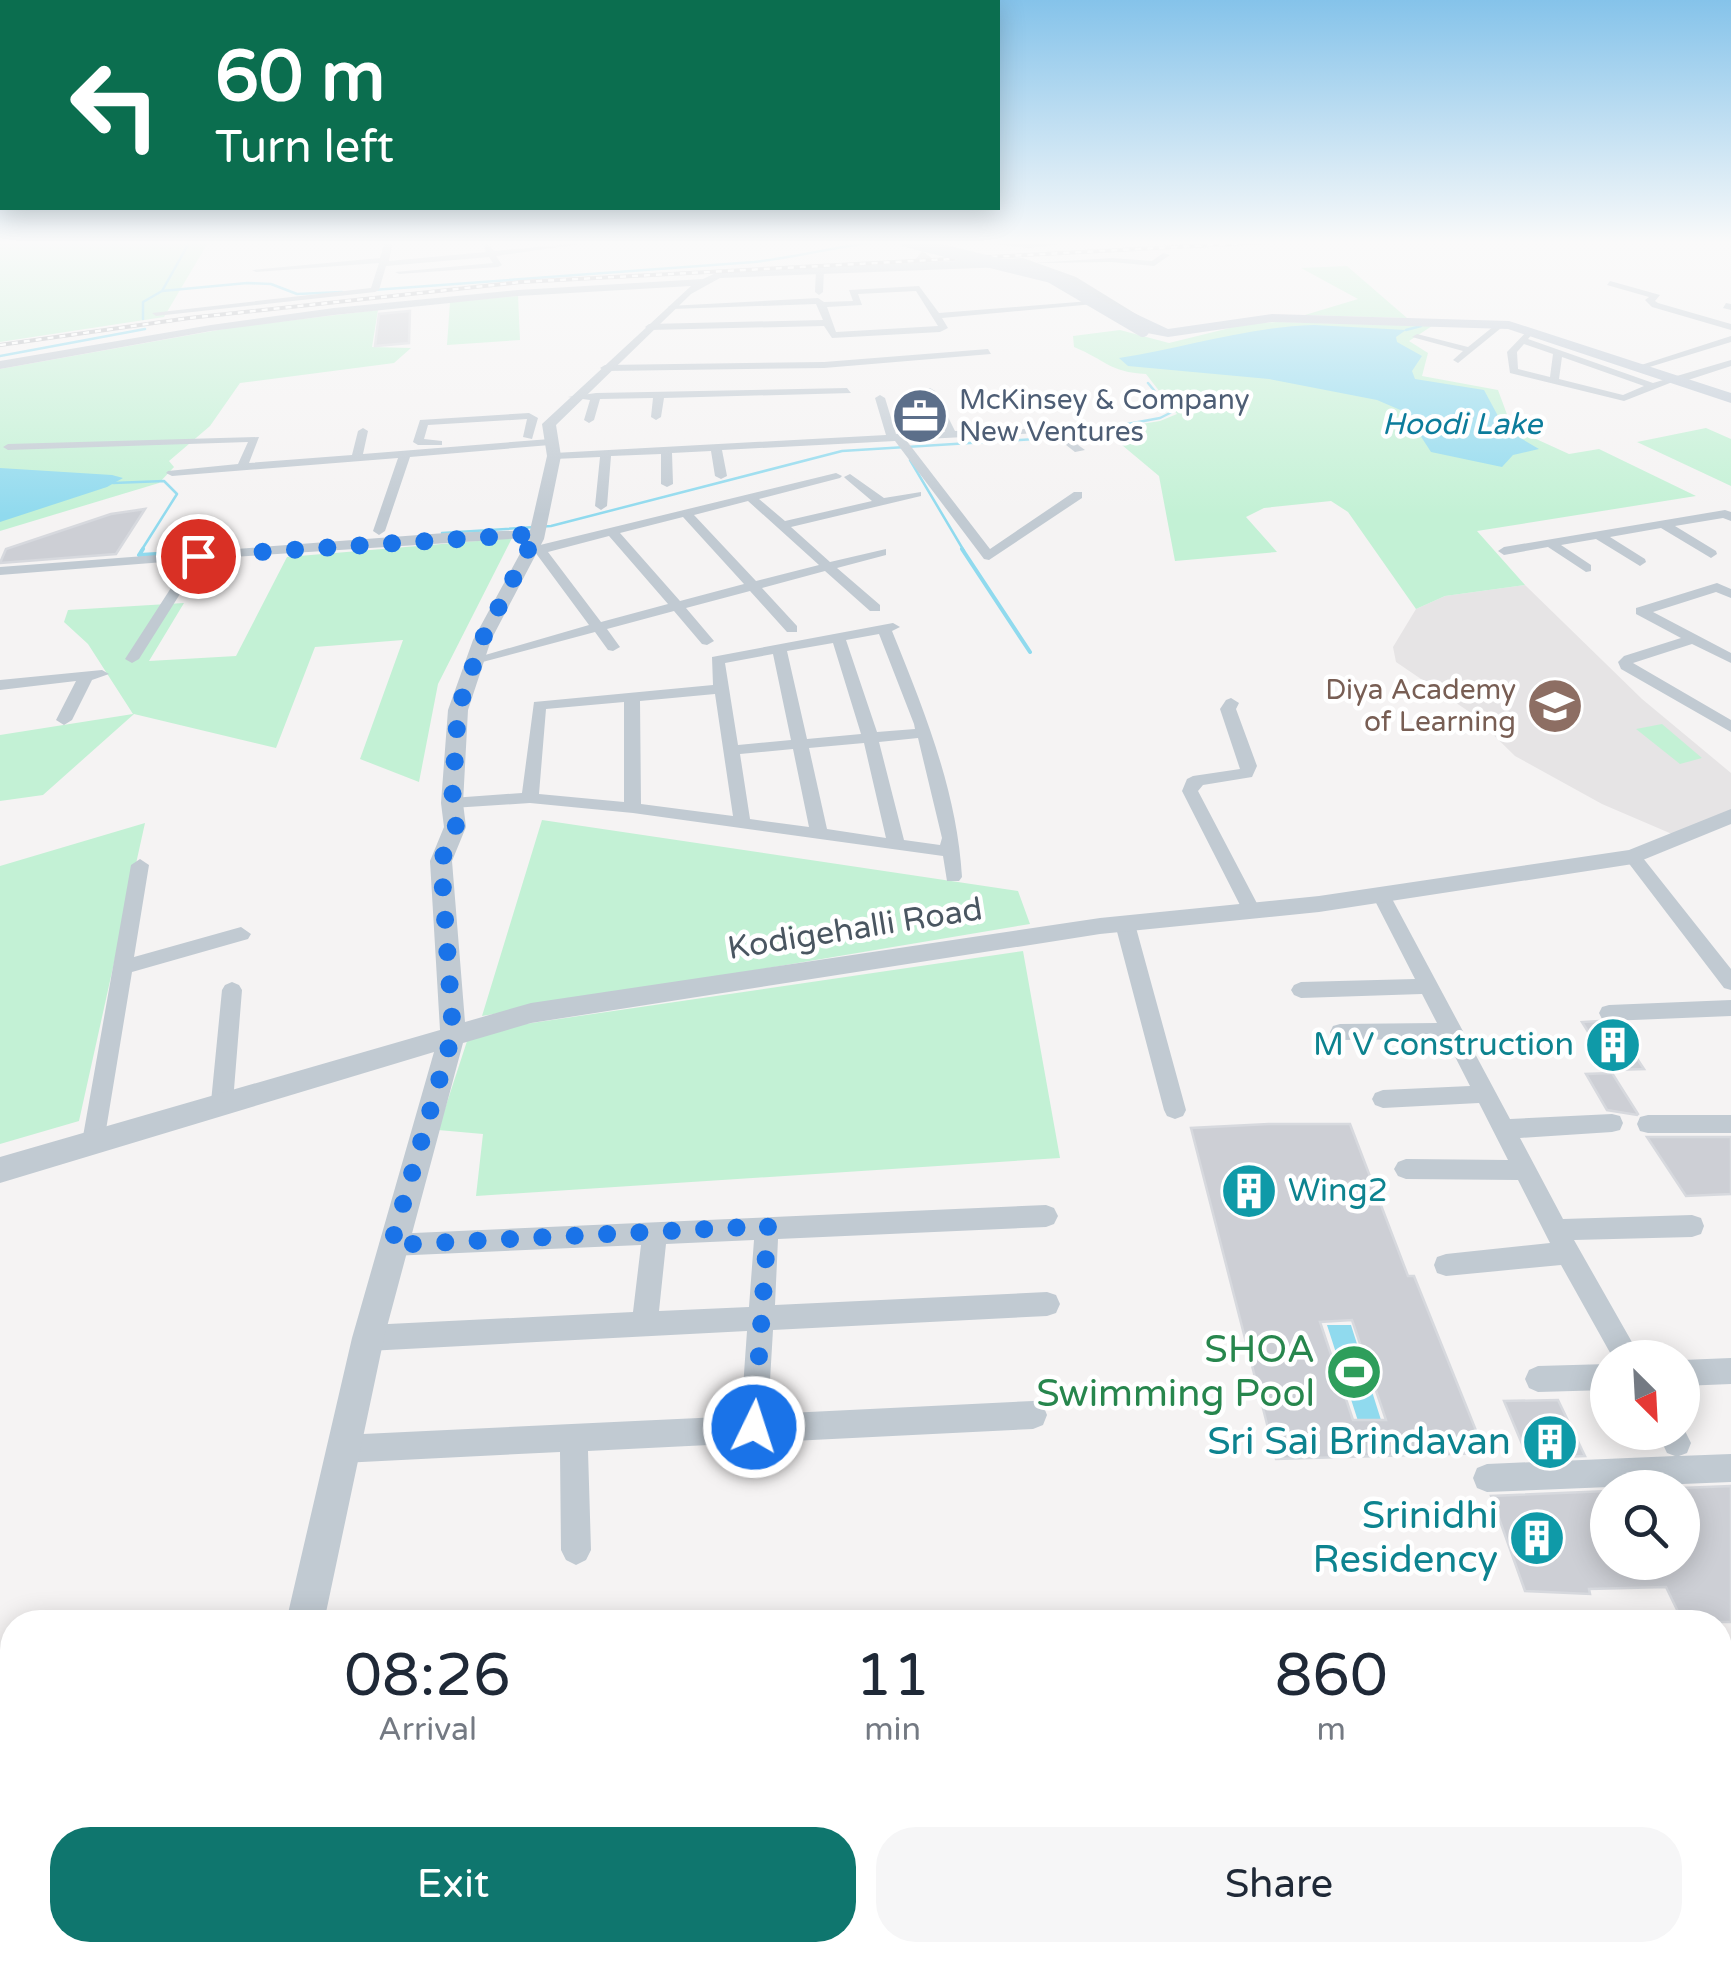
<!DOCTYPE html>
<style>
body{margin:0;font-family:"Varela Round",sans-serif;background:#f6f6f7;color:#1f2937;height:100vh;display:flex;flex-direction:column;font-size:38px;white-space:nowrap}
*{box-sizing:border-box;margin:0}
p{font-size:32px;color:#747a83}
.icon{flex:none;width:55px;height:55px;fill:none;stroke:currentColor;stroke-width:2;stroke-linecap:round;stroke-linejoin:round}
.map{position:relative;flex:1;overflow:hidden}
.sheet{position:absolute;left:0px;top:1610px;width:1732px;height:352px;display:flex;flex-direction:column;background:#fff;border-radius:40px 40px 0 0;box-shadow:0 5px 25px #0003}
.sheet>*{flex:none}
.hud{position:absolute;left:0px;top:0px;width:1000px;height:210px;box-shadow:0 5px 25px #0003;background:#0b6e4f;color:#fff;overflow:hidden}
.needle{width:65px;rotate:156deg}
.buttons{position:absolute;left:1590px;top:1340px;display:grid;gap:20px}
.buttons a{display:grid;place-items:center;width:110px;height:110px;border-radius:50%;background:#fff;box-shadow:0 5px 25px #0003;font-size:50px}
.pin{position:absolute;display:grid;place-items:center;width:85px;height:85px;color:#fff;margin:-42px;border:5px solid #fff;border-radius:50%;box-shadow:0 2px 10px #0007}
.me{position:absolute;width:110px;margin:-55px;rotate:4deg;stroke-linejoin:round;filter:drop-shadow(0 0 8px #0008)}
.turn{display:flex;align-items:center;gap:35px;height:210px;padding:0 50px;font-size:45px}
.turn .icon{width:130px;height:130px;stroke-width:2.5}
.turn b{display:block;font-size:70px;line-height:85px}
.eta{display:flex;justify-content:space-evenly;align-items:center;height:170px;text-align:center}
.eta b{font-size:60px;font-weight:600;line-height:70px}
.button{display:flex;gap:20px;margin-top:auto;padding:20px 50px}
.button a{flex:1;height:115px;border-radius:40px;background:#0f766e;color:#fff;font-size:40px;font-weight:600;line-height:115px;text-align:center}
.button a+a{background:#f6f6f7;color:#1f2937}
.map>svg:first-child{display:block}
.education{fill:#e6e4e5}
.green{fill:#c3f1d5}
.water{fill:#90daee}
.lines{fill:none;stroke-linecap:round;stroke-linejoin:round}
.stream-far1{stroke:#90daee;stroke-width:2.5}
.stream{stroke:#90daee;stroke-width:4}
.building{fill:#cdcfd5;stroke:#d7d9de;stroke-width:2.5;fill-rule:evenodd}
.tertiary-tunnel{stroke:#caccce;stroke-width:11;stroke-dasharray:11 5;stroke-linecap:butt}
.minor{fill:#c1cad2;fill-rule:evenodd}
.tertiary{fill:#c1cad2;fill-rule:evenodd}
.secondary{fill:#c1cbd6;fill-rule:evenodd}
.rail-casing{stroke:#b5b8bd;stroke-width:4}
.rail{stroke:#fff;stroke-width:2.5;stroke-dasharray:6;stroke-linecap:butt}
.secondary-bridge{stroke:#c1cbd6;stroke-width:12}
.route{stroke:#1a73e8;stroke-width:18;stroke-dasharray:0 32.4}
.labels{text-anchor:middle;dominant-baseline:central;stroke-width:9;stroke-linejoin:round;paint-order:stroke}
.far-service-label{font-size:28px;fill:#4e5e75;stroke:#fff;text-anchor:start}
.far-education-label{font-size:28px;fill:#785e54;stroke:#fff;text-anchor:end}
.far-water-label{font-size:30px;font-style:italic;fill:#0c7c9b;stroke:#fff}
.street-label{font-size:32px;fill:#4a5661;stroke:#fff}
.culture-label{font-size:32px;fill:#0d838f;stroke:#fff;text-anchor:end}
.near-leisure-label{font-size:38px;fill:#27864d;stroke:#fff;text-anchor:end}
.near-culture-label{font-size:38px;fill:#0d838f;stroke:#fff;text-anchor:end}
</style>
<div class="map">
<svg width="1731" height="1961" viewBox="0 0 1731 1961">
<rect width="100%" height="100%" fill="#f5f3f3"/>
<path class="education" d="M1525 585 1642 699 1731 773V814L1679 837 1602 804 1515 756 1471 713 1396 662 1393 647 1416 609 1445 596Z"/>
<path class="green" d="M0 241H209L164 317 0 342Z
M1347 266 1407 318 1305 315 1358 299 1301 268Z
M518 296 520 340 447 345 450 302Z
M378 310 372 347 411 348 394 363 240 383 210 426 169 461 174 467 159 483 0 531V369L235 327Z
M1277 322 1432 326 1409 341 1428 353 1422 376 1498 390 1512 428 1569 454 1599 449 1696 496 1477 531 1525 585 1445 596 1416 609 1348 512 1331 501 1264 508 1246 517 1277 552 1175 561 1159 476 1104 430 1160 421 1177 414 1146 374C1109 372 1106 360 1074 347L1073 336 1120 330 1169 343 1246 324Z
M1706 428 1731 439V486L1637 442Z
M512 538 438 684 419 782 360 759 403 640 315 647 276 748 134 714 43 795 0 801V735L133 714 88 644 64 622 68 610 184 603 149 661 236 656 287 557Z
M1662 724 1702 758 1680 764 1636 729Z
M542 820 1018 891 1030 924 482 1016Z
M145 823 79 1121 0 1144V866Z
M1023 951 1060 1158 476 1196 483 1134 438 1130 470 1032Z"/>
<path class="water" d="M1314 325 1406 330 1396 337 1397 342 1422 356 1412 371 1415 379 1484 390 1505 429 1539 449 1513 455 1502 467 1431 452 1405 412 1377 400 1269 379 1128 366 1119 358C1185 348 1246 327 1314 325Z
M0 468 112 475 123 478 107 487 0 522Z
M1327 1325H1351L1381 1420 1358 1421Z"/>
<g class="lines">
<path class="stream-far1" d="M181 257 190 241
M373 290 754 262C799 257 841 245 886 241
M162 291 247 283 271 284 297 294 342 292
M143 319V302L162 291 180 259
M1406 330 1421 326
M0 356 145 329
M910 460 964 551
M113 483 164 481 177 494 141 551
M442 533 551 526 842 451 1051 438 1160 418 1172 412 1148 383"/>
<path class="stream" d="M143 549 139 555 192 552
M962 549 1030 652"/>
</g>
<path class="building" d="M410 311 409 343 375 346 379 314Z
M145 509 116 554 0 563 6 549 111 514Z
M1599 1021 1615 1025 1644 1069 1612 1070 1582 1022Z
M1612 1073 1638 1114 1637 1115 1607 1110 1586 1074Z
M1269 1124H1350L1408 1276H1414L1485 1453 1276 1459 1191 1128ZM1352 1320 1386 1420H1353L1320 1322Z
M1647 1137H1731V1194L1686 1196Z
M1558 1400 1585 1456 1528 1458 1504 1401Z
M1731 1486V1622H1683L1666 1587 1589 1589 1590 1594 1525 1591 1491 1496 1608 1491V1562H1682V1488Z"/>
<g class="lines">
<path class="tertiary-tunnel" d="M919 255 928 262"/>
<path class="minor" d="M385 241H393L389 261 486 252 484 246 488 244 494 251 603 241 496 256 502 265 498 267 399 274 395 272 493 263 489 257 386 266 379 290 375 292 156 316 152 313 371 288 379 263 256 272 252 270 380 258Z
M928 241H954L923 246 919 244Z
M963 241 1029 244 1167 241 1071 243 1029 248Z
M1163 253 1170 255 1154 266 1112 262 1033 263 1112 258 1152 261Z
M820 268 824 270 823 292 819 295 815 292 816 270Z
M1610 281 1660 295 1655 301 1658 303 1731 324V330L1652 307 1645 300 1649 297 1607 285Z
M919 286 939 313 1090 301 1094 304 942 318 948 328 940 332 832 338 824 326 649 330 645 327 649 324 823 320 816 304 672 309 668 306 818 298 824 302 853 301 849 290ZM916 291 938 326 836 332 827 307 862 305 858 294Z
M1726 303 1731 304V310L1723 308Z
M1499 322 1506 324 1458 363 1453 360 1463 351 1412 337 1417 334 1468 347Z
M1529 329 1534 332 1528 339 1653 383 1731 360V366L1682 382 1675 381 1624 401 1510 373 1507 352ZM1524 344 1553 354 1550 377 1518 369 1517 352ZM1562 357 1644 386 1623 395 1559 379Z
M1731 336V342L1643 369 1635 367Z
M988 349 991 354 824 368 605 371 600 368 605 365 824 362Z
M847 388 851 393 664 398 661 417 656 420 651 417 653 398 600 399 594 420 589 423 584 420 590 400 568 397 596 393Z
M930 388 935 391 955 431 1055 428 1085 450 1075 452 1052 434 1040 433 906 440 990 549 1074 492H1082V498L989 560 984 559 895 441 722 450 727 476 721 479 715 476 711 451 672 453 673 484 667 487 661 484V454L611 456 607 506 601 510 595 506 600 457 554 459 548 456 554 453 886 435 875 398 880 395 885 398 896 434 945 432 925 391Z
M529 413 538 418 532 439 523 437 527 419 428 425 424 439 442 441V445H418L413 442 420 420Z
M363 428 368 431 363 454 550 439 555 442 550 445 410 457 385 531 379 535 373 531 398 458 172 476 166 473 168 471 238 464 248 442 8 450 3 447 8 444 259 437 249 463 352 455 358 431Z
M836 473 842 476 840 478 759 499 785 521 872 501 846 479 844 477 850 474 884 498 921 492V496L791 527 830 562 886 549V555L837 568 880 605V611H870L825 571 762 588 797 626V632H787L750 591 686 608 714 641 707 645 702 644 674 611 607 629 620 647 613 651 608 650 595 632 475 664 468 660 589 625 535 552 540 545ZM748 501 819 565 756 581 694 515ZM683 517 744 584 680 601 620 533ZM609 536 668 604 601 622 548 552Z
M1725 510 1731 512V521L1723 518 1675 526 1716 551 1717 554 1711 558 1661 528 1610 537 1645 559 1646 562 1640 566 1596 539 1561 545 1591 565V571L1586 572 1548 547 1504 555 1498 551 1504 547Z
M536 530 540 531V537L202 559 139 659 132 663 125 659 189 560 0 575V567L445 533Z
M1717 583 1731 589V598L1716 592 1653 612 1731 653V663L1692 644 1633 663 1731 720V732L1621 669 1618 662 1624 656 1681 638 1636 614V608Z
M893 623 900 627 892 631C924 710 957 791 962 877L959 881H947L943 856 633 813 530 803 452 808 444 803 452 798 522 793 534 702 713 685 712 657ZM879 634 914 724 915 729 877 732 846 640ZM833 643 861 734 807 739 787 651ZM773 654 791 740 738 745 725 663ZM715 694 733 816 641 804 640 701ZM624 702V802L539 794 546 709ZM918 738 942 838 940 845 904 840 879 742ZM864 743 886 838 827 829 809 748ZM793 749 809 827 750 819 740 754Z
M102 670 109 674 92 680 72 720 64 725 56 720 76 681 0 690V680Z
M1231 698 1239 703 1236 709 1257 766 1252 777 1203 785 1198 791 1261 911 1252 918 1243 911 1182 791 1187 779 1193 776 1240 769 1220 709 1226 700Z
M1633 851 1639 853 1731 969V990L1724 988 1627 861 1624 857 1627 853Z
M140 859 149 865 134 957 241 927 251 934 248 939 132 972 104 1142 101 1149 93 1152 85 1149 82 1142 131 865Z
M1381 889 1390 895 1510 1119 1612 1114 1620 1116 1623 1123 1620 1130 1612 1132 1520 1138 1563 1219 1692 1215 1701 1218 1704 1226 1701 1234 1692 1237 1574 1240 1641 1358H1613L1561 1265 1446 1276 1437 1273 1434 1265 1437 1257 1446 1254 1550 1243 1518 1180 1406 1179 1398 1176 1394 1169 1398 1162 1406 1159 1508 1160 1479 1103 1383 1108 1375 1105 1372 1099 1375 1093 1383 1090 1470 1086 1446 1039 1340 1040 1333 1038 1330 1032 1333 1026 1340 1024 1437 1023 1422 994 1301 998 1294 995 1291 990 1294 985 1301 982 1415 979 1372 895Z
M1125 917 1135 924 1186 1110 1183 1116 1175 1119 1167 1116 1164 1110 1115 924Z
M232 982 239 985 242 990 233 1102 230 1108 222 1111 214 1108 211 1102 222 990 225 985Z
M1731 1000V1016L1609 1021 1602 1019 1599 1013 1602 1007 1609 1005Z
M1648 1115H1731V1133H1648L1640 1131 1637 1124 1640 1117Z
M1046 1205 1054 1208 1058 1216 1054 1224 1046 1227 778 1239 775 1305 1047 1292 1056 1295 1060 1304 1056 1313 1047 1316 773 1330 768 1414 1033 1401 1043 1405 1047 1415 1043 1425 1033 1429 588 1451 591 1550 586 1560 576 1565 566 1560 561 1550 560 1452 342 1463 332 1459 328 1449 332 1439 342 1435 741 1416 747 1331 368 1351 359 1347 355 1338 359 1329 368 1325 633 1312 641 1245 391 1256 382 1253 379 1245 382 1237 391 1234ZM754 1240 749 1307 659 1311 666 1244Z
M1731 1358V1384L1682 1386V1360Z
M1608 1364V1390L1538 1392 1529 1388 1525 1379 1529 1370 1538 1366Z
M1682 1425 1691 1443 1687 1453 1679 1456 1731 1454V1482L1487 1492 1477 1488 1473 1478 1477 1468 1487 1464 1675 1456 1667 1453 1657 1432H1682Z
M1720 1700H1731V1732H1720Z"/>
<path class="tertiary" d="M1023 258 1076 277 1149 322 1139 324 1068 281 1028 266 720 278 691 294 556 425 561 456 544 539 491 640 468 710 463 803 466 827 452 861 465 1022 531 1003 1100 918 1319 896 1629 850 1731 809V824L1633 864 1319 912 1100 934 531 1023 463 1043 384 1338 324 1622H286L352 1338 434 1052 0 1183V1157L440 1030 430 861 444 827 441 803 448 710 473 640 528 539 547 456 542 424 691 286 518 296 334 315 211 331 0 369V361L211 325 334 308 518 290 703 279 718 272Z
M209 1950H255L252 1961H206Z"/>
<path class="secondary" d="M1109 306H1119L1168 329 1272 314 1509 321 1731 393V403L1508 329 1272 322 1168 337 1147 333 1109 312Z"/>
<g class="rail-casing">
<path id="rail" d="M0 345 189 318 521 282 1288 241"/>
</g>
<use href="#rail" class="rail"/>
<path class="secondary-bridge" d="M905 241 1051 277 1143 331"/>
</g>
<linearGradient id="sky" x2="0" y2="1"><stop stop-color="#85c3ea"/><stop offset="0.47" stop-color="#fafafa"/><stop offset="1" stop-color="#fafafa" stop-opacity="0"/></linearGradient>
<rect width="1731" height="516" fill="url(#sky)"/>
<g class="lines">
<path class="route" d="M198 556 536 534 482 640 458 710 452 803 456 827 441 861 453 1033 391 1245 768 1226 754 1427"/>
</g>
<defs>
<g id="office-disc" transform="scale(2.875)"><circle r="9.5" fill="#5c6f8a" stroke="#fff"/><path d="M-6-3h4V-5.5h4V-3h4V5H-6ZM-1-4.5V-3h2v-1.5ZM-6 0V1H6V0Z" fill="#fff"/></g>
<g id="school-disc" transform="scale(2.875)"><circle r="9.5" fill="#8d6e63" stroke="#fff"/><path d="M0-5L7-2L0 1L-7-2ZM-4 1L0 2.5L4 1V4Q0 6-4 4Z" fill="#fff"/></g>
<g id="building-disc" transform="scale(2.875)"><circle r="9.5" fill="#0f9aa8" stroke="#fff"/><path d="M-4-6H4V6H1V3H-1V6H-4ZM-2.5-4.3h1.7v1.8h-1.7ZM.8-4.3h1.7v1.8H.8ZM-2.5-1h1.7V.8h-1.7ZM.8-1h1.7V.8H.8Z" fill="#fff"/></g>
<g id="stadium-disc" transform="scale(2.875)"><circle r="9.5" fill="#2e9e5b" stroke="#fff"/><path d="M0-5a6.5 5 0 1 0 0 10a6.5 5 0 1 0 0-10ZM-3.5-1.8h7v3.6h-7Z" fill="#fff"/></g>
</defs>
<g fill-rule="evenodd">
<use href="#office-disc" x="920" y="416"/>
<use href="#school-disc" x="1555" y="706"/>
<use href="#building-disc" x="1613" y="1045"/>
<use href="#building-disc" x="1249" y="1191"/>
<use href="#stadium-disc" x="1354" y="1372"/>
<use href="#building-disc" x="1550" y="1442"/>
<use href="#building-disc" x="1537" y="1538"/>
</g>
<g class="labels">
<g class="far-service-label">
<text x="959" y="400">McKinsey &amp; Company<tspan x="959" dy="32">New Ventures</tspan></text>
</g>
<g class="far-education-label">
<text x="1516" y="690">Diya Academy<tspan x="1516" dy="32">of Learning</tspan></text>
</g>
<g class="far-water-label">
<text x="1462" y="424">Hoodi Lake</text>
</g>
<g class="street-label">
<text transform="translate(855 929) rotate(-9)">Kodigehalli Road</text>
</g>
<g class="culture-label">
<text x="1574" y="1045">M V construction</text>
<text x="1288" y="1191" text-anchor="start">Wing2</text>
</g>
<g class="near-leisure-label">
<text x="1315" y="1350">SHOA<tspan x="1315" dy="44">Swimming Pool</tspan></text>
</g>
<g class="near-culture-label">
<text x="1511" y="1442">Sri Sai Brindavan</text>
<text x="1498" y="1516">Srinidhi<tspan x="1498" dy="44">Residency</tspan></text>
</g>
</g>
</svg>
<div class="buttons">
<a><svg class="needle" viewBox="-14 -14 28 28"><path d="M0-13l5 13h-10z" fill="#e53935"/><path d="M0 13l5-13h-10z" fill="#747a83"/></svg></a>
<a><svg class="icon" aria-label="search" viewBox="0 0 24 24"><circle cx="10" cy="10" r="6"/><path d="M15 15l6 6"/></svg></a>
</div>
<div class="pin" style="left:198px;top:556px;background:#d93025"><svg class="icon" aria-label="arrive" viewBox="0 0 24 24"><path d="M6 21V4h12l-3 4 3 4H6"/></svg></div>
<svg class="me" style="left:754px;top:1427px" viewBox="-20 -20 40 40"><circle r="17" fill="#1a73e8" stroke="#fff" stroke-width="3"/><path d="M0-11L8 9 0 5-8 9z" fill="#fff"/></svg>
<div class="hud">
<div class="turn"><svg class="icon" aria-label="left" viewBox="0 0 24 24"><path d="M17 20v-9H6M10 6l-5 5 5 5"/></svg><div><b>60 m</b>Turn left</div></div>
</div>
<section class="sheet">
<div class="eta">
<div><b>08:26</b><p>Arrival</p></div>
<div><b>11</b><p>min</p></div>
<div><b>860</b><p>m</p></div>
</div>
<div class="button"><a>Exit</a><a>Share</a></div>
</section>
</div>
